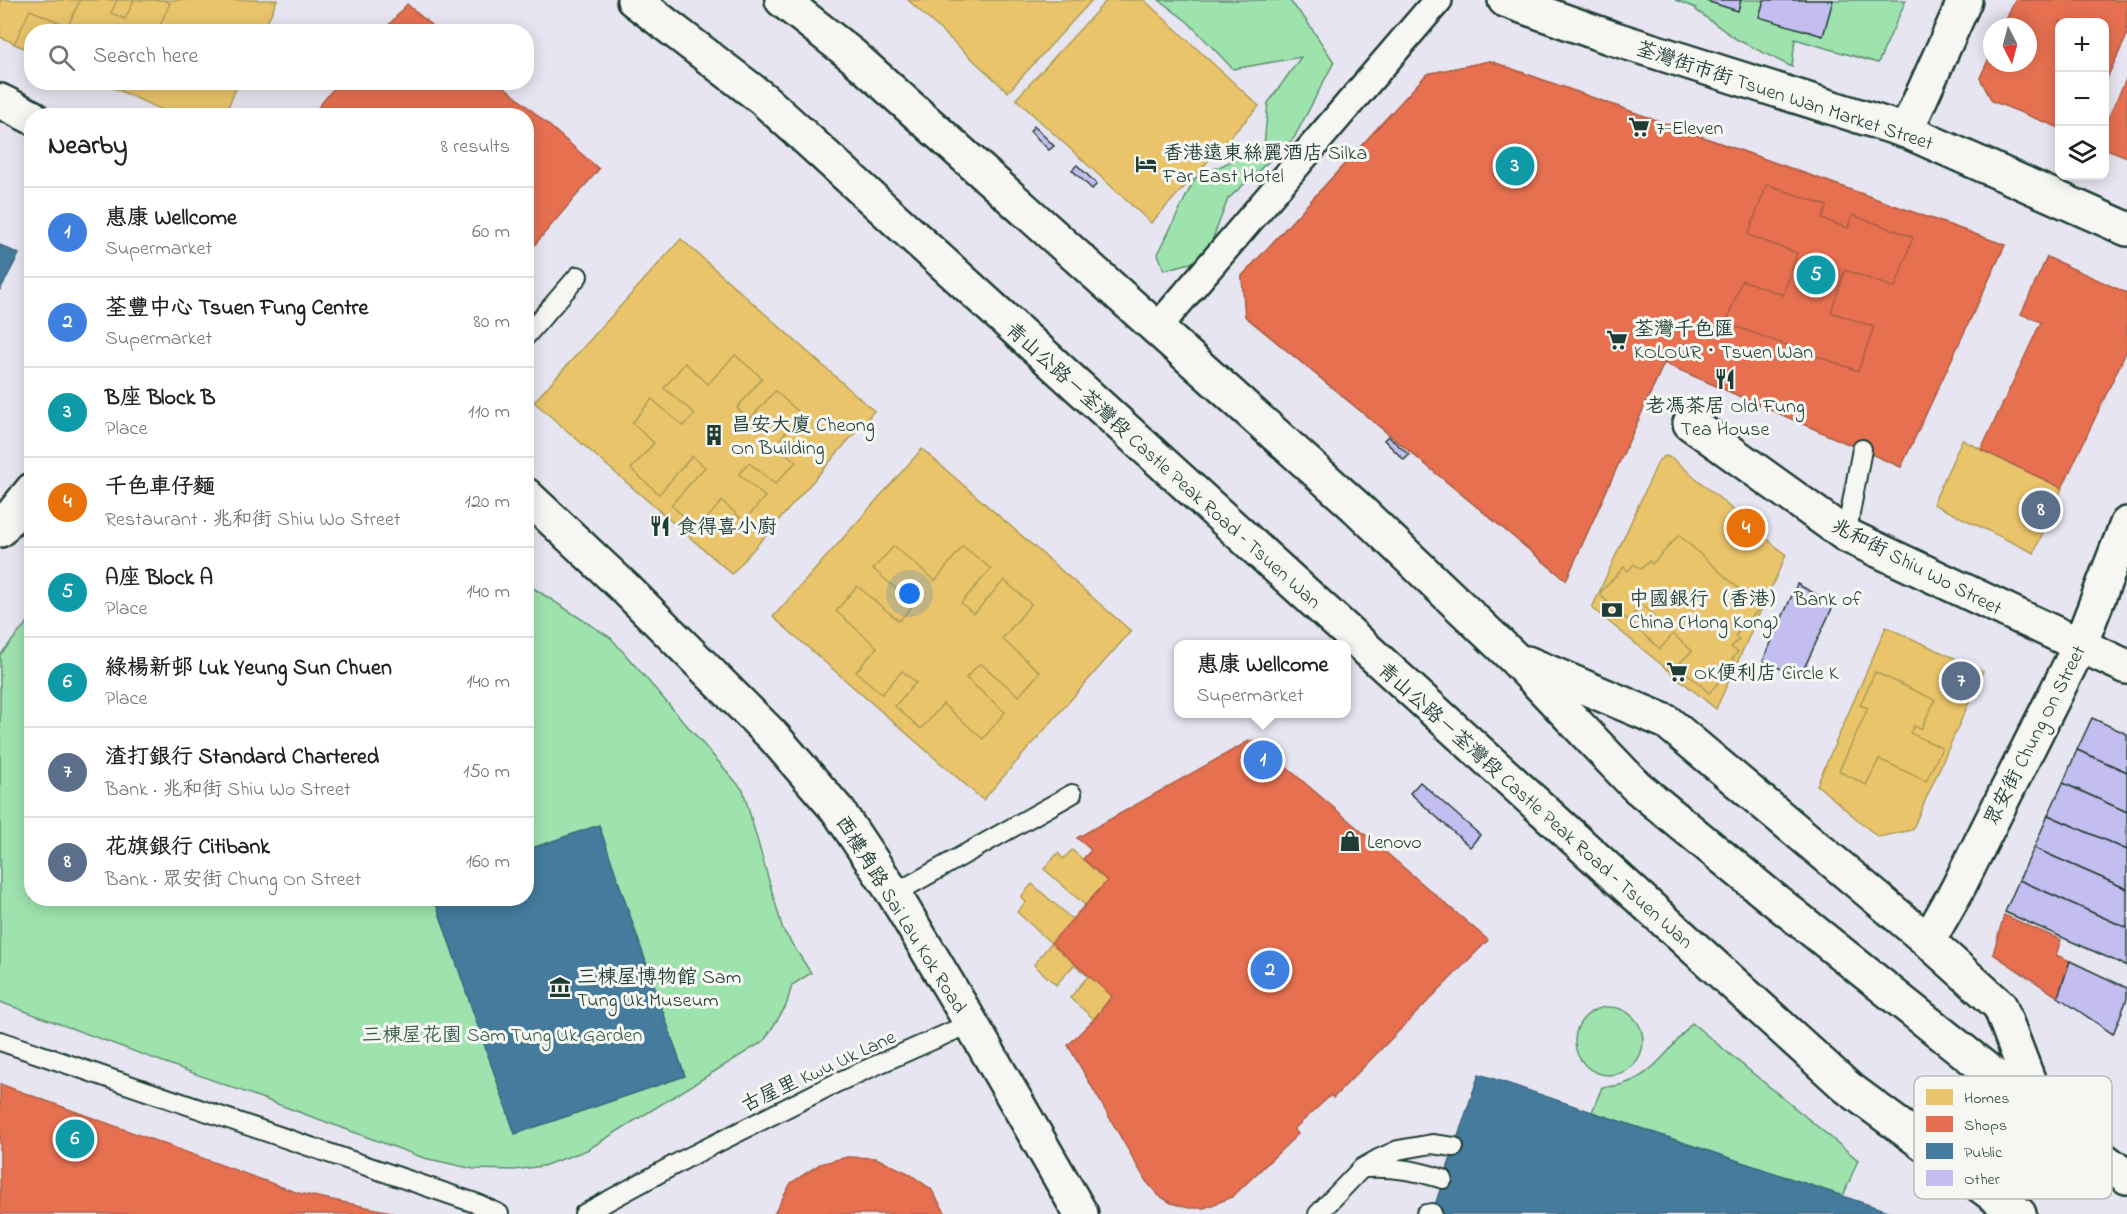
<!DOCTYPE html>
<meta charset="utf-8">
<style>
:root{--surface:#fff;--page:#f2f2f2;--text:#202124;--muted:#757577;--line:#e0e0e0;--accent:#1f3d34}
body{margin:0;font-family:"Indie Flower","LXGW WenKai TC",sans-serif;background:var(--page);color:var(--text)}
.controls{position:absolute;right:18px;top:18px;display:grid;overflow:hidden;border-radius:12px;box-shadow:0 3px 15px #0003}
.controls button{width:54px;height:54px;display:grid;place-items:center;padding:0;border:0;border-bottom:2px solid var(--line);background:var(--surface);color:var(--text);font:30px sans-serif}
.compass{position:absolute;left:1983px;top:18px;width:54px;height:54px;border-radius:50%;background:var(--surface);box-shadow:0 3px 15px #0003;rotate:174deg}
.you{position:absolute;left:910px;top:594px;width:21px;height:21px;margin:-15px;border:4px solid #fff;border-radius:50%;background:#1a73e8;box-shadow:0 0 0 9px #1a73e833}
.badge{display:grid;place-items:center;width:39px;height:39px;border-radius:50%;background:var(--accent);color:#fff;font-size:20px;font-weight:700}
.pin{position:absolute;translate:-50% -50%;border:3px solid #fff;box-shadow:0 2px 6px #0006}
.popup{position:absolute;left:1174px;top:640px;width:177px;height:78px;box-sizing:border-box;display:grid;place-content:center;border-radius:12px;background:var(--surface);filter:drop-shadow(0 2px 4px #0005);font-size:20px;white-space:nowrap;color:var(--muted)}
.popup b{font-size:22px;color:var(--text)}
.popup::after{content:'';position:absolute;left:50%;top:100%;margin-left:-12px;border:12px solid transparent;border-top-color:var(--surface)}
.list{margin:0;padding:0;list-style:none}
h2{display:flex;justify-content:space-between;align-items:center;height:78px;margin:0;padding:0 24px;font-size:26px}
h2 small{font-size:20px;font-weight:400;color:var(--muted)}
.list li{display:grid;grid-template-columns:39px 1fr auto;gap:18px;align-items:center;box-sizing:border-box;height:90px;padding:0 24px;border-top:2px solid var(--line)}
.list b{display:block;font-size:22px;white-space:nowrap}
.list p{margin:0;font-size:20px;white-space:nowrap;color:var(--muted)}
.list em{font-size:20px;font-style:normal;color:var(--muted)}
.icon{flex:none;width:33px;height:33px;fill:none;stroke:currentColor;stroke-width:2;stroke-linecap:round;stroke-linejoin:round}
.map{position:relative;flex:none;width:2127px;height:1214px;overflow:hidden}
.search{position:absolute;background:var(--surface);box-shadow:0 3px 15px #0003;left:24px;top:24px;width:510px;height:66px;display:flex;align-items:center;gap:15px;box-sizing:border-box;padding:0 21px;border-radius:24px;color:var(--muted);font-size:22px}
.panel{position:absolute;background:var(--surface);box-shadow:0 3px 15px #0003;left:24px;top:108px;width:510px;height:798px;border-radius:24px}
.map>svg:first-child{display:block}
.green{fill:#9ee3ae;stroke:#5e9071;stroke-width:1.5}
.homes{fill:#e9c46a;stroke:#ac9c5a;stroke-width:1.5}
.shops{fill:#e76f51;stroke:#ab6048;stroke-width:1.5}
.public{fill:#457b9d;stroke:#3a687e;stroke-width:1.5}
.building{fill:#c4bdef;stroke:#1f3d34;stroke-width:1.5}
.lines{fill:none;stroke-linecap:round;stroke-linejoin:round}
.service-casing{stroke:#1f3d34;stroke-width:22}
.pedestrian-casing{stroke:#1f3d34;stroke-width:32}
.minor-casing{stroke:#1f3d34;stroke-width:38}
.tertiary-casing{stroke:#1f3d34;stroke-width:38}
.secondary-casing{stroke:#1f3d34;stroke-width:38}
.primary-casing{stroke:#1f3d34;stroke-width:38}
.service{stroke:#f6f6f2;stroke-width:18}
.pedestrian{stroke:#f6f6f2;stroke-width:27}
.minor{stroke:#f6f6f2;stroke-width:33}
.tertiary{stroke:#f6f6f2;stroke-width:33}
.secondary{stroke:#f6f6f2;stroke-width:33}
.primary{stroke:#f6f6f2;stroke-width:33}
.labels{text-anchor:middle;stroke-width:6;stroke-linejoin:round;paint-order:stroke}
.street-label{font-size:20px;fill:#1f3d34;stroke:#f6f6f2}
.poi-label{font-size:20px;fill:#1f3d34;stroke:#f6f6f2;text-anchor:start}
.park-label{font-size:20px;fill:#385e4c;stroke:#f6f6f2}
.key{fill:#f6f6f2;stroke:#b6beb9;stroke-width:1.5}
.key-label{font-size:16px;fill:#1f3d34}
</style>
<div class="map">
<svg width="2127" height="1214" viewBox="0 0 2127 1214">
<rect width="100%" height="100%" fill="#e7e5f1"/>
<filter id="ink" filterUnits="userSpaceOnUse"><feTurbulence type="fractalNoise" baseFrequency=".0167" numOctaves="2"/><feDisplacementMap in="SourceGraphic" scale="12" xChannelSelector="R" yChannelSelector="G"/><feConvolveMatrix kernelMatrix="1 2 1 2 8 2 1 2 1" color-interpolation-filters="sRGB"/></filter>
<g filter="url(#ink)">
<!-- green -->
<g class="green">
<polygon points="1159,0 1289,0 1306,20 1334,62 1294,138 1228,199 1205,259 1164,270 1158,254 1195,178 1264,146 1268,103 1301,57 1233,69 1188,22"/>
<polygon points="1675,0 1906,0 1878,63 1795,39 1792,67 1736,39 1696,10 1696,8"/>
<polygon points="527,584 611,638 743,790 783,930 811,973 792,985 786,1006 764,1041 587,1150 543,1166 514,1170 474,1169 424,1158 0,1002 0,655 31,618 32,898 526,898"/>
<circle cx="1609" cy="1041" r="34"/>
<path d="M1692,1023L1858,1160L1843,1196L1592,1112L1602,1087C1646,1087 1666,1053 1692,1023Z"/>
</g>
<!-- homes -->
<g class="homes">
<polygon points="0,0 277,0 263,32 32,32 32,51 0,37"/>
<polygon points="80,0 117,0 111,13 125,19 134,0 163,0 170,3 157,32 32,32 32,51 14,44 30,10 68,26"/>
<polygon points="908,0 1092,0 1008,92"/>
<polygon points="1107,0 1144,0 1259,106 1151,223 1016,99"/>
<polygon points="1466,76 1525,98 1521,111 1547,121 1552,108 1611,129 1593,179 1543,161 1529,203 1570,218 1554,262 1424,216 1440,171 1483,186 1497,144 1448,126"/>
<polygon points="101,82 175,82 163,110"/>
<polygon points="101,82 239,82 224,116 175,116"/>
<polygon points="410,82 420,82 442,101 429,116 350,116 347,113 368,89 390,106"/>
<polygon points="681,239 874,411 732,574 534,402"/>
<polygon points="735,355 762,378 737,408 749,420 775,391 801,414 776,444 796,462 775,484 749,463 739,474 765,497 744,521 722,501 698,529 671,505 705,467 692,456 659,494 631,469 654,443 632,423 652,399 683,426 695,414 664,388 685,363 708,384"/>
<polygon points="1962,440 2062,488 2034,553 1933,504"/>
<polygon points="922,449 1131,631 983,800 773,617"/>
<polygon points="1665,456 1672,458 1786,555 1716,709 1592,608 1659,460"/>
<polygon points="1679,535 1760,608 1735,636 1739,639 1731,647 1738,652 1732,659 1736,663 1709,693 1678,665 1692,651 1673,634 1660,649 1640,631 1654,615 1642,605 1628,620 1599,594 1624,567 1628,571 1634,564 1641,569 1649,561 1652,564"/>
<polygon points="894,546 935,581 963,546 991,569 961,603 974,614 1004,580 1031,604 1002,639 1040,672 1019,696 980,663 966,678 1005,712 983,739 943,704 921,729 895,706 916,682 902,671 882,694 856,672 877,647 836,611 857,586 899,621 914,604 873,569"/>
<polygon points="1886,627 1983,671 1912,830 1878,837 1817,785"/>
<polygon points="1875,672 1935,700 1921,729 1914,726 1910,733 1942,748 1926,781 1879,759 1866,785 1839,771 1868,708 1860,705"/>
<polygon points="1072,850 1107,881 1131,853 1155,873 1130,901 1143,912 1169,886 1191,905 1165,934 1199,963 1177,985 1145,957 1132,972 1164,1001 1143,1023 1112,996 1094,1019 1070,998 1088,976 1074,965 1056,985 1034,965 1051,943 1017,912 1026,902 1021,897 1032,884 1072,919 1085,905 1044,869 1058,853 1063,859"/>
</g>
<!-- shops -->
<g class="shops">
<polygon points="2015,0 2127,0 2127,35 2104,84 2104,22 2060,22 2060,128 1992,101 1980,78 1992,52 1992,63 2028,63 2028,27 2003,27"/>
<polygon points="2015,0 2127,0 2127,35 2104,84 2104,22 2060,22 2060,128 1992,101 1980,78 1992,52 1992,63 2028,63 2028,27 2003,27"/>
<polygon points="407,4 439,32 383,32"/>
<polygon points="1490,61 2005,245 1901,467 1664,363 1566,580 1245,316 1242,276 1427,74"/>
<polygon points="1490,61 2005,245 1901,467 1664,363 1566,580 1245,316 1242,276 1427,74"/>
<polygon points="2127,77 2127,157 2104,148 2104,127"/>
<polygon points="339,82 499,82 599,169 526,255 526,116 311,116"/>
<polygon points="1767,184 1827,206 1822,219 1848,228 1852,215 1913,237 1895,288 1845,270 1831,312 1874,327 1858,371 1726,323 1742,280 1783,295 1797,253 1748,235"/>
<polygon points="2047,257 2127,293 2127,350 2062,488 1981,450 2041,322 2021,314"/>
<polygon points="1249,741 1257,742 1488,940 1333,1098 1331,1095 1294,1129 1298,1134 1232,1197 1204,1208 1189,1208 1171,1203 1158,1195 1146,1181 1068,1045 1094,1019 1112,996 1051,943 1107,881 1083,859 1091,850 1077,838"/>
<polygon points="2004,915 2061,940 2056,955 2070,961 2058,997 1993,954"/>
<polygon points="0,1084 298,1193 391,1212 394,1214 0,1214"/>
<polygon points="847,1157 876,1158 908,1173 931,1189 946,1214 774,1214 791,1183 820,1164"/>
</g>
<!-- public -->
<g class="public">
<polygon points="0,245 19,254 0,290"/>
<polygon points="599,825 685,1076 515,1134 434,898 526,898 526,850"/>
<polygon points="1479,1074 1896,1214 1432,1214"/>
</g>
<!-- building -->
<g class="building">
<polygon points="1703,0 1741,0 1738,11"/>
<polygon points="1764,0 1833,0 1823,36 1759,17"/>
<polygon points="1034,126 1054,146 1049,150 1030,131"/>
<polygon points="1077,165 1097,184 1092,189 1072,170"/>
<polygon points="1388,436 1409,455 1404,460 1384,440"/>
<polygon points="1797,584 1834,604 1800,677 1763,661"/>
<polygon points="2092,718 2127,734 2127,772 2077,750"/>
<polygon points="2077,750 2127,772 2127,812 2063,783"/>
<polygon points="1420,782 1480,835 1470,847 1410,793"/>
<polygon points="2063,783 2127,812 2127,850 2048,815"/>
<polygon points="2048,815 2127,850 2127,889 2034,848"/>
<polygon points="2034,848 2127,889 2127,928 2019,880"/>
<polygon points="2019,880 2127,928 2127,966 2005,912"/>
<polygon points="2070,961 2127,988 2127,999 2113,1034 2058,997"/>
</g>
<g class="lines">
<defs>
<g id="service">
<polyline points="526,336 578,276"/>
<polyline points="1846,535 1862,449"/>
<polyline points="894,894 1072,794"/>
<polyline points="0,1041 478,1204 499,1214"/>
<path d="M1366,1168C1395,1167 1415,1170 1443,1179"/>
<polyline points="584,1214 685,1159 836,1083 971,1023"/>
<polyline points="1318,1214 1362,1168 1378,1159 1398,1150 1432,1144 1454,1147"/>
<polyline points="1426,1214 1432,1213"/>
</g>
<polyline id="pedestrian" points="1156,329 1438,0"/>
<g id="minor">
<polyline points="1906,131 1965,0"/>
<polyline points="1690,423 1846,535 2080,645"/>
</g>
<g id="tertiary">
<polyline points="1505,0 1609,37 1906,131 2127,229"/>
<polyline points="526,495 625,588 774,737 839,812 894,894 971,1023 1081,1214"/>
<polyline points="2080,645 2127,667"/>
<polyline points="1928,941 1957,890 2080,645 2127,524"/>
</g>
<g id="secondary">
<polyline points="0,101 32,117"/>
<polyline points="0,530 32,490"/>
</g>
<g id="primary">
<polyline points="634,0 763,99 1847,1087 2019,1214"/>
<polyline points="782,0 852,55 1355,506 1514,658 1636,786 1767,894 2041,1113 2127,1177"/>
<polyline points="1527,663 1667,722 1928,941 2000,1006 2040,1111"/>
</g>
</defs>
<!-- service casing -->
<use href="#service" class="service-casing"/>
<!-- pedestrian casing -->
<use href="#pedestrian" class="pedestrian-casing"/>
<!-- minor casing -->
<use href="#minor" class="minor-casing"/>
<!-- tertiary casing -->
<use href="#tertiary" class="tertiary-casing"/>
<!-- secondary casing -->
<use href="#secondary" class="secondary-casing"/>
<!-- primary casing -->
<use href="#primary" class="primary-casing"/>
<!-- service -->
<use href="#service" class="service"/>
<!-- pedestrian -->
<use href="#pedestrian" class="pedestrian"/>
<!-- minor -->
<use href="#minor" class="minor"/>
<!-- tertiary -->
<use href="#tertiary" class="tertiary"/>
<!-- secondary -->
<use href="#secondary" class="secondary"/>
<!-- primary -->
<use href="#primary" class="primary"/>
</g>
</g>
<!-- icons -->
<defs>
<symbol id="supermarket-bare" viewBox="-9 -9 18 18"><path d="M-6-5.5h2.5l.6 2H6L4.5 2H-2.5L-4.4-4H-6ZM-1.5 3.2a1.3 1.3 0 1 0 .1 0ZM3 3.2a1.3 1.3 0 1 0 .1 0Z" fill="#1f3d34" stroke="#f6f6f2" stroke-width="2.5" paint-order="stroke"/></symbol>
<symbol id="hotel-bare" viewBox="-9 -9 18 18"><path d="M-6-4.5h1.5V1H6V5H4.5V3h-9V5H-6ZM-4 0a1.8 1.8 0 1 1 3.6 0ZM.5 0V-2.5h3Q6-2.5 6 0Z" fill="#1f3d34" stroke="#f6f6f2" stroke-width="2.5" paint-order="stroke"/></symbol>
<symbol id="restaurant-bare" viewBox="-9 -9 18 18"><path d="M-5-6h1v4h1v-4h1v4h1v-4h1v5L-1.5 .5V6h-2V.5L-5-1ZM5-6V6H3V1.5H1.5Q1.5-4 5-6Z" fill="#1f3d34" stroke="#f6f6f2" stroke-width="2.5" paint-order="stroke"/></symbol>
<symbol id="building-bare" viewBox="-9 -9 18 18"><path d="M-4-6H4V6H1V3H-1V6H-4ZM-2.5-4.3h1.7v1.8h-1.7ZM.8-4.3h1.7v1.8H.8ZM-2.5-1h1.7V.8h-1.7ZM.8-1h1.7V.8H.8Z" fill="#1f3d34" stroke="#f6f6f2" stroke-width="2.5" paint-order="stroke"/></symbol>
<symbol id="bank-bare" viewBox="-9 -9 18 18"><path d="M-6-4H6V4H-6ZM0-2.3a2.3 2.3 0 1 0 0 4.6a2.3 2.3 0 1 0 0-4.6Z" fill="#1f3d34" stroke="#f6f6f2" stroke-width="2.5" paint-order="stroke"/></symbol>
<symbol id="shop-bare" viewBox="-9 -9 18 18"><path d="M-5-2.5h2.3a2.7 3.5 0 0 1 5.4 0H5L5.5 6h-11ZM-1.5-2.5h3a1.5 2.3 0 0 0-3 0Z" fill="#1f3d34" stroke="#f6f6f2" stroke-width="2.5" paint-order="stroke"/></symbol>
<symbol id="museum-bare" viewBox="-9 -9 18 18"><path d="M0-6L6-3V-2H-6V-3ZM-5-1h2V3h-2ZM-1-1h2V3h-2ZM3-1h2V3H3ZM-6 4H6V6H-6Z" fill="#1f3d34" stroke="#f6f6f2" stroke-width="2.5" paint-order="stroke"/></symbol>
</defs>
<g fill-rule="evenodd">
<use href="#supermarket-bare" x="1624" y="112" width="30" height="30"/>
<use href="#hotel-bare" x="1131" y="149" width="30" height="30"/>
<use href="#supermarket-bare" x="1602" y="325" width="30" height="30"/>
<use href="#restaurant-bare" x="1710" y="364" width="30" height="30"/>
<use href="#building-bare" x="699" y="420" width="30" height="30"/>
<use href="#restaurant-bare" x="645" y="511" width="30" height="30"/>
<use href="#bank-bare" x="1597" y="595" width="30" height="30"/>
<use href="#supermarket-bare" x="1662" y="657" width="30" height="30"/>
<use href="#shop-bare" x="1335" y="826" width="30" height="30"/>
<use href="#museum-bare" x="545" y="972" width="30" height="30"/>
</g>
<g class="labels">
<!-- street labels -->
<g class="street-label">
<text transform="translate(1785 95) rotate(18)" y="7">荃灣街市街 Tsuen Wan Market Street</text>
<text transform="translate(1164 465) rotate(42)" y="7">青山公路－荃灣段 Castle Peak Road – Tsuen Wan</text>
<text transform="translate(1917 566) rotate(27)" y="7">兆和街 Shiu Wo Street</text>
<text transform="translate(2034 735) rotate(-63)" y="7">眾安街 Chung On Street</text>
<text transform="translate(1536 805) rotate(42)" y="7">青山公路－荃灣段 Castle Peak Road – Tsuen Wan</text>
<text transform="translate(902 914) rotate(58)" y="7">西樓角路 Sai Lau Kok Road</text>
<text transform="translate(818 1070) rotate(-25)" y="7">古屋里 Kwu Uk Lane</text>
</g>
<!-- poi labels -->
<g class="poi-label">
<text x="1656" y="134">7-Eleven</text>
<text x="1163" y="159">香港遠東絲麗酒店 Silka<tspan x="1163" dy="23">Far East Hotel</tspan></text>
<text x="1634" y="335">荃灣千色匯<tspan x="1634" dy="23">KOLOUR‧Tsuen Wan</tspan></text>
<text x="1725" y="412" text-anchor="middle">老馮茶居 Old Fung<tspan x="1725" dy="23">Tea House</tspan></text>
<text x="731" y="431">昌安大廈 Cheong<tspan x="731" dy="23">On Building</tspan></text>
<text x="677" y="533">食得喜小廚</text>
<text x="1629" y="605">中國銀行（香港） Bank of<tspan x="1629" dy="23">China (Hong Kong)</tspan></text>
<text x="1694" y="679">OK便利店 Circle K</text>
<text x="1367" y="848">Lenovo</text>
<text x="577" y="983">三棟屋博物館 Sam<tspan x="577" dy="23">Tung Uk Museum</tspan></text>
</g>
<!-- park labels -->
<g class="park-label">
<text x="502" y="1041">三棟屋花園 Sam Tung Uk Garden</text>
</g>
</g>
<!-- legend -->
<rect x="1914" y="1076" width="198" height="123" rx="9" class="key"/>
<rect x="1926" y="1089" width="27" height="16" fill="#e9c46a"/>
<rect x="1926" y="1116" width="27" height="16" fill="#e76f51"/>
<rect x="1926" y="1143" width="27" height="16" fill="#457b9d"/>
<rect x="1926" y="1170" width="27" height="16" fill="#c4bdef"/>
<g class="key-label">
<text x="1964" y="1103">Homes</text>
<text x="1964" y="1130">Shops</text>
<text x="1964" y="1157">Public</text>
<text x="1964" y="1184">Other</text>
</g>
</svg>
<div class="controls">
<button>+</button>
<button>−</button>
<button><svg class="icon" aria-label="layers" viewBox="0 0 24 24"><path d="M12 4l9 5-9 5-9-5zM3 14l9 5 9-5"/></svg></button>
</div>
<svg class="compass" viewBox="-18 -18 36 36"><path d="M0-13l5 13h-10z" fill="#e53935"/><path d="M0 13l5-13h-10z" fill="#757577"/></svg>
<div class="you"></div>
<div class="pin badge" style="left:1263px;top:760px;background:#3f7fe0">1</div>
<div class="popup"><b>惠康 Wellcome</b>Supermarket</div>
<div class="pin badge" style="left:1270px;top:970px;background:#3f7fe0">2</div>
<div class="pin badge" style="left:1515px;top:166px;background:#0f9aa8">3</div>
<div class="pin badge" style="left:1746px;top:528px;background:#e8710a">4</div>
<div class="pin badge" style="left:1816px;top:275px;background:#0f9aa8">5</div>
<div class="pin badge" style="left:75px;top:1139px;background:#0f9aa8">6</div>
<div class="pin badge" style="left:1961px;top:681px;background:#5c6f8a">7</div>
<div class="pin badge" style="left:2041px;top:510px;background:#5c6f8a">8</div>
<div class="search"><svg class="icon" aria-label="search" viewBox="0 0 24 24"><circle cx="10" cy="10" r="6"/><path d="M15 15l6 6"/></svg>Search here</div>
<section class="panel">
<h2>Nearby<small>8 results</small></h2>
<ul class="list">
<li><span class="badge" style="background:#3f7fe0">1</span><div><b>惠康 Wellcome</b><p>Supermarket</p></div><em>60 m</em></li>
<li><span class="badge" style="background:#3f7fe0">2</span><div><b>荃豐中心 Tsuen Fung Centre</b><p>Supermarket</p></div><em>80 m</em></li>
<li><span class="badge" style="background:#0f9aa8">3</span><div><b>B座 Block B</b><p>Place</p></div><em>110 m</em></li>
<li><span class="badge" style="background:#e8710a">4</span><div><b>千色車仔麵</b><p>Restaurant · 兆和街 Shiu Wo Street</p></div><em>120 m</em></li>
<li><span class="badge" style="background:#0f9aa8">5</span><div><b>A座 Block A</b><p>Place</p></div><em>140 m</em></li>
<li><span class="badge" style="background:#0f9aa8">6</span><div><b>綠楊新邨 Luk Yeung Sun Chuen</b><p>Place</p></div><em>140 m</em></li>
<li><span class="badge" style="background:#5c6f8a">7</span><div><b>渣打銀行 Standard Chartered</b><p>Bank · 兆和街 Shiu Wo Street</p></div><em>150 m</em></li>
<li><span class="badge" style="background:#5c6f8a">8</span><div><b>花旗銀行 Citibank</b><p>Bank · 眾安街 Chung On Street</p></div><em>160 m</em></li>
</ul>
</section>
</div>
